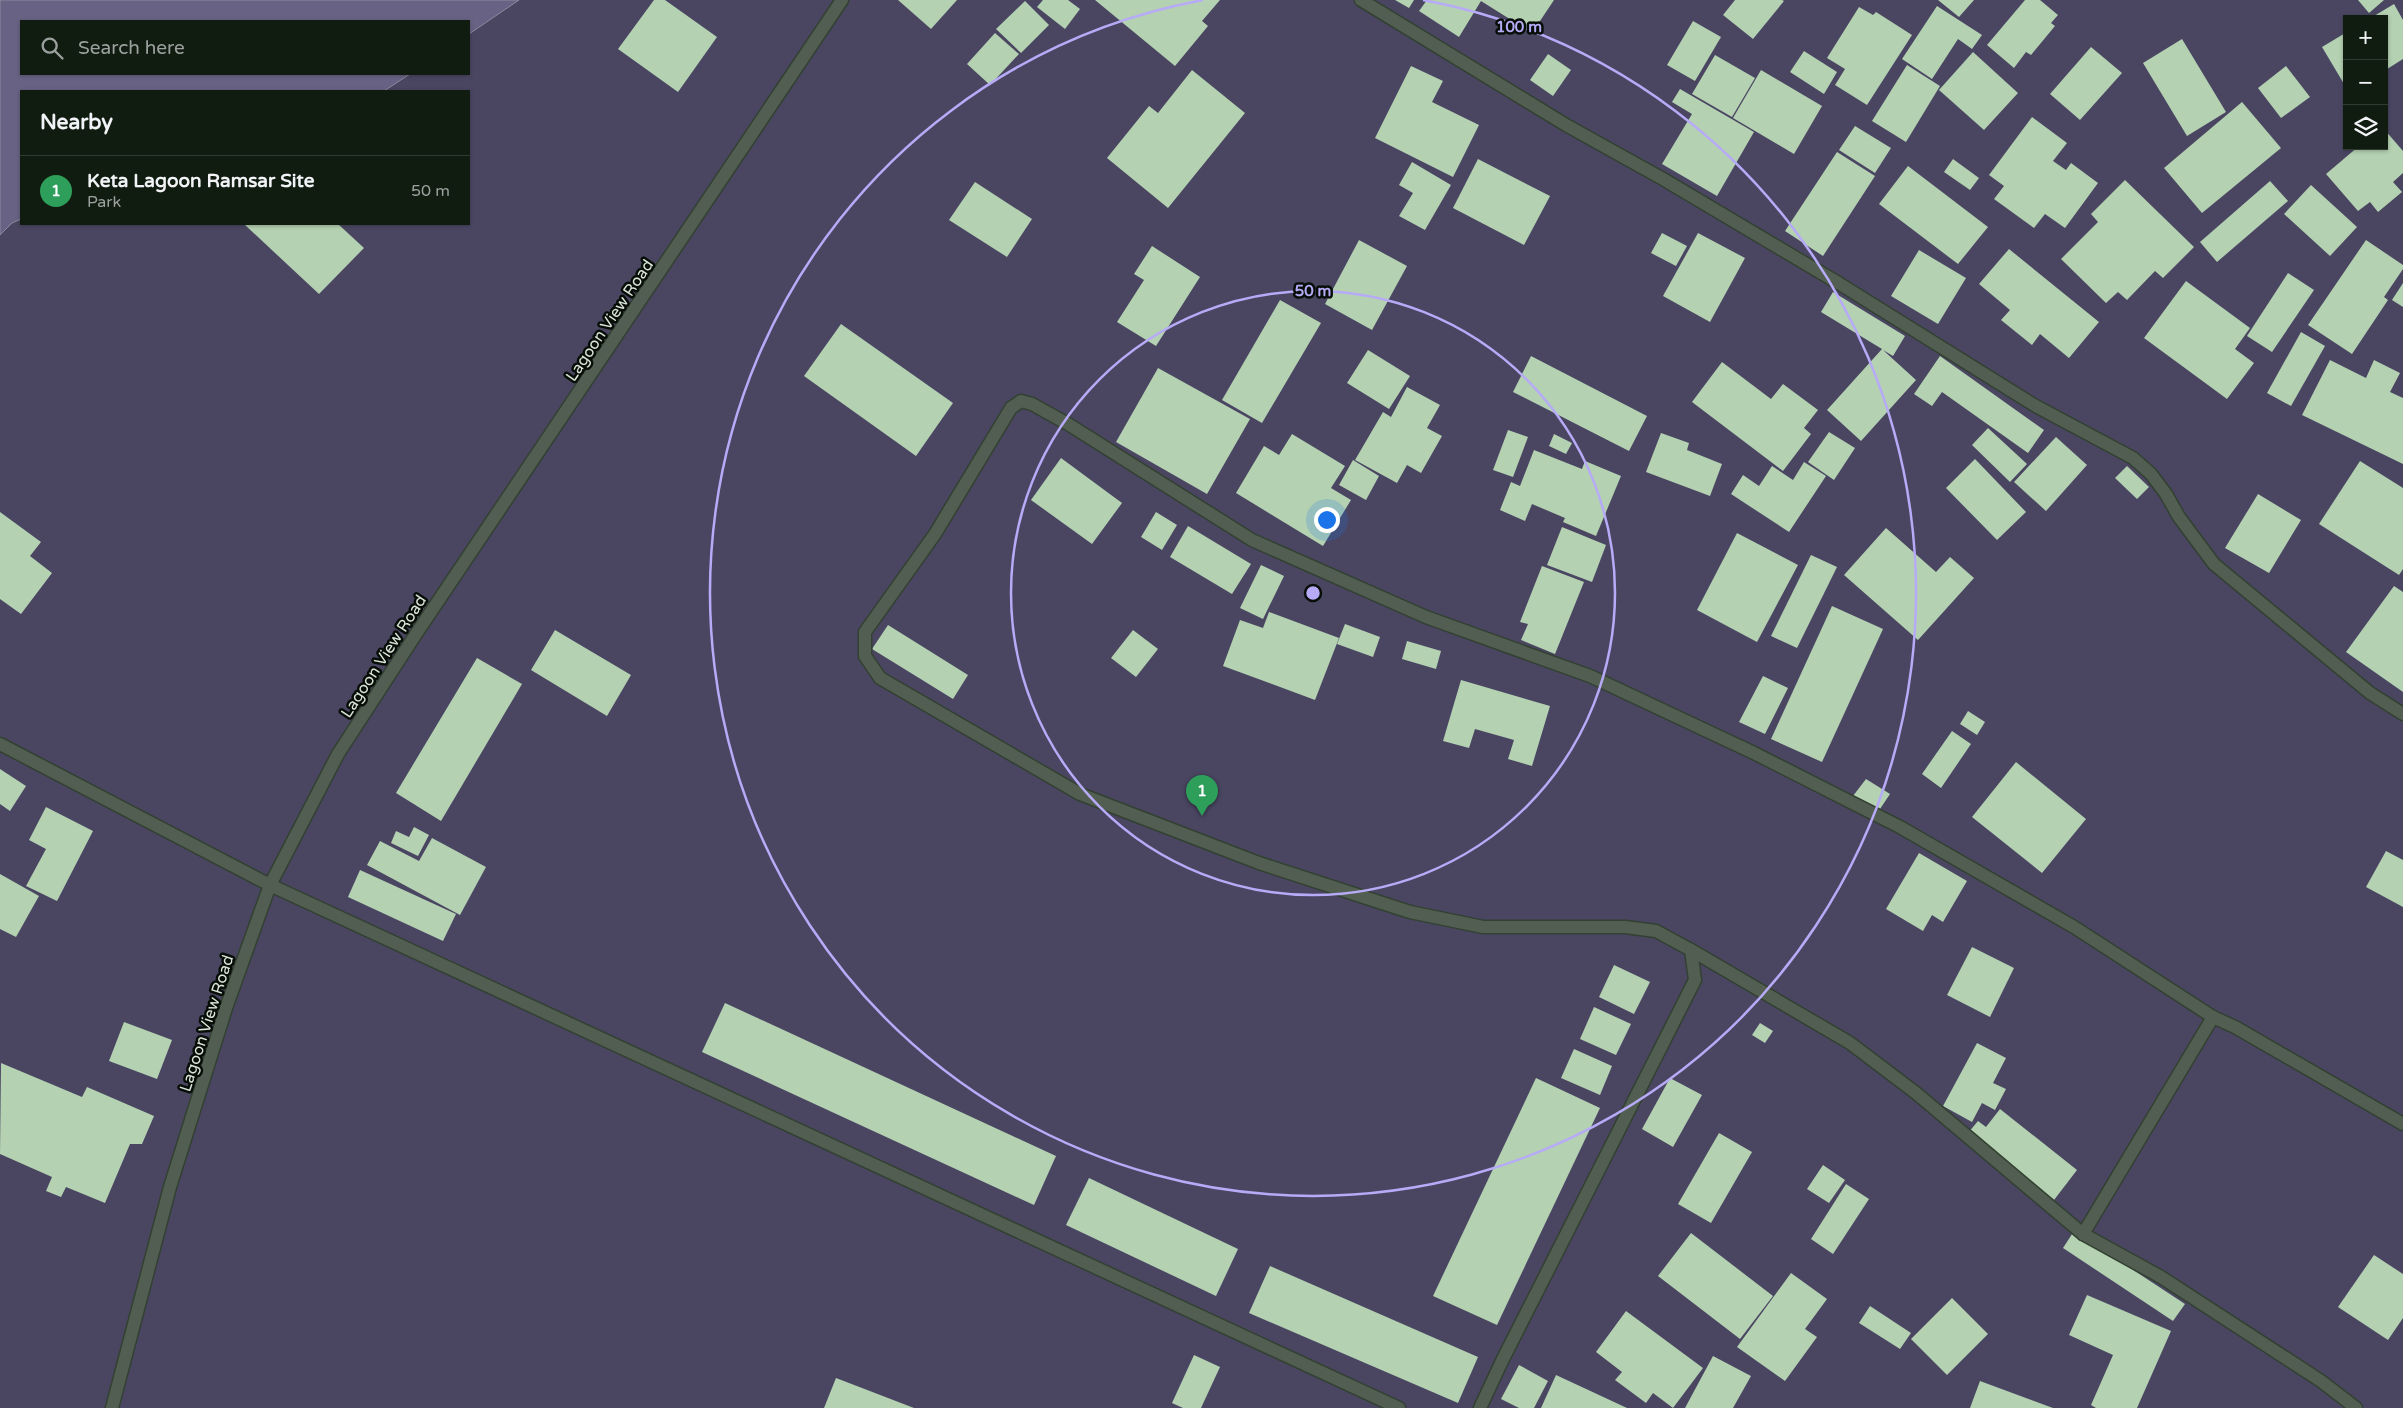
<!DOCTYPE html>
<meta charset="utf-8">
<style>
:root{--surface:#111c10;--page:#1a2519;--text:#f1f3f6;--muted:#9ca19f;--line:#303a30;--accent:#b7abf8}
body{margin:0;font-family:"Varela Round",sans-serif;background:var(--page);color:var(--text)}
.controls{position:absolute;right:15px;top:15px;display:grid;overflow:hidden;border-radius:0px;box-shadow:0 1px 4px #0004}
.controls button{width:45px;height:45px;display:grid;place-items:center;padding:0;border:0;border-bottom:1px solid var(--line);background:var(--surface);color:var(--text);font:25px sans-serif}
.you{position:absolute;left:1326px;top:519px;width:18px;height:18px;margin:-12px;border:4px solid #fff;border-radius:50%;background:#1a73e8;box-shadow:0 0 0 8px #1a73e833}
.badge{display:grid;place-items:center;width:32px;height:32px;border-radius:50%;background:var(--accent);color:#fff;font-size:16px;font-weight:700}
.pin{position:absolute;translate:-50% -41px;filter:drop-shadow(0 1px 2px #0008)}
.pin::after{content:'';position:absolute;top:26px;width:18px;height:15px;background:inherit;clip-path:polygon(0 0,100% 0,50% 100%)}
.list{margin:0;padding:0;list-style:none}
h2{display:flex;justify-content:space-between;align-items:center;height:65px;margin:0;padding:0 20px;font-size:21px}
h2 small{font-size:16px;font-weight:400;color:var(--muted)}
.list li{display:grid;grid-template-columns:32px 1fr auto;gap:15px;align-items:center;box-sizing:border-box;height:70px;padding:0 20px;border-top:1px solid var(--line)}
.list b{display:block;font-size:19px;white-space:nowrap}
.list p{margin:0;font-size:16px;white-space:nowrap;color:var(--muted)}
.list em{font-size:16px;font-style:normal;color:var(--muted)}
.icon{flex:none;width:28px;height:28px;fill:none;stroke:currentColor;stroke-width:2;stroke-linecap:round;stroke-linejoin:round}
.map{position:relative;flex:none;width:2403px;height:1408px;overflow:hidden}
.search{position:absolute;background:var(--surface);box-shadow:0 1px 4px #0004;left:20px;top:20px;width:450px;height:55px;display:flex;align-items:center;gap:12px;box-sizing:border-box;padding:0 18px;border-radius:0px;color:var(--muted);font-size:19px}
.panel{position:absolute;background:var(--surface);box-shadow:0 1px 4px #0004;left:20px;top:90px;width:450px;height:135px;border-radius:0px}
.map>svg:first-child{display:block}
.green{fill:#4a4662;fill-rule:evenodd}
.water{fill:#686384;stroke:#8a8a9e}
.building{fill:#b4d1b2}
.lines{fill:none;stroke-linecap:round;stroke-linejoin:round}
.minor-casing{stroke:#324131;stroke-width:15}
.minor{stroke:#535e52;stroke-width:12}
.ring{fill:none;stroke:#b7abf8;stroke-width:2.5}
.labels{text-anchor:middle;stroke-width:5;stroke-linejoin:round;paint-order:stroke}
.street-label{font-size:16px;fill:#dbe5da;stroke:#070d07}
.centre{fill:#b7abf8;stroke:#070d07;stroke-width:2.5}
.ring-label{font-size:15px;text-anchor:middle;font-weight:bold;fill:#b7abf8;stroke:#070d07;stroke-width:5;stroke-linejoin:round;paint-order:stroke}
</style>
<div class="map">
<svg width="2403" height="1408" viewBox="0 0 2403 1408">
<rect width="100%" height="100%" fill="#172616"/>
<!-- green -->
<path class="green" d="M0,0H2403V1408H0ZM2347,19H2384V146H2347ZM21,21H469V74H21ZM21,91H469V224H21Z"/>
<!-- water -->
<polygon class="water" points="0,0 519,0 469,34 469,21 21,21 21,74 410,74 384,91 21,91 21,219 12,223 0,235"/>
<!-- building -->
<g class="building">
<polygon points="654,0 665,0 717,37 678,92 618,49"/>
<polygon points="898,0 957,0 931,29"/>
<polygon points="1043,0 1068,0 1080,9 1065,29 1037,7"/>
<polygon points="1095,0 1220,0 1202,21 1208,26 1175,66"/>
<polygon points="1395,0 1414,0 1409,8"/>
<polygon points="1427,0 1554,0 1532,33 1481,1 1459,37 1419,11"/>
<polygon points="1735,0 1782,0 1784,1 1753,39 1723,15"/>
<polygon points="1938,0 1974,0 1959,17"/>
<polygon points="2025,0 2040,0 2058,15 2051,23 2055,26 2031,55 2026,52 2014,68 1987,45"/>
<polygon points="2358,0 2384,0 2369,13"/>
<polygon points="1025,1 1049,25 1021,53 996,29"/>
<polygon points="2394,4 2403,20 2403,59 2384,71 2384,19 2369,19"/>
<polygon points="1937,6 1982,35 1972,49 1958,39 1932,79 1902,59"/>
<polygon points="1859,7 1873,15 1876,12 1912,35 1867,105 1835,85 1845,69 1827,58"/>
<polygon points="1693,21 1721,37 1695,81 1667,65"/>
<polygon points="2347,32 2347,89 2322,47"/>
<polygon points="995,33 1019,54 990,85 967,64"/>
<polygon points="2182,39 2226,112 2187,136 2143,63"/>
<polygon points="2091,47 2122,73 2080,120 2050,94"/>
<polygon points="1804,51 1837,72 1824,94 1790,72"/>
<polygon points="1973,52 2018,93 1984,130 1939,90"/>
<polygon points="1548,54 1571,70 1553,96 1530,80"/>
<polygon points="1715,55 1755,78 1732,117 1692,94"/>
<polygon points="1907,65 1940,86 1906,142 1872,121"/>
<polygon points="1411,66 1443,81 1432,102 1479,125 1453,177 1375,138"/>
<polygon points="2286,66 2310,97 2281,118 2258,88"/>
<polygon points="1192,70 1245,113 1168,208 1107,158 1149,106 1158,113"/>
<polygon points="1761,70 1822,106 1794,154 1733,118"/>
<polygon points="1680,89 1754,132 1717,196 1662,164 1692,114 1672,102"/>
<polygon points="2242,102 2281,148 2202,213 2164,168"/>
<polygon points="2032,117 2067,143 2053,161 2066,170 2071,163 2098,183 2065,228 2045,214 2034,228 1994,199 2004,186 1989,175"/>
<polygon points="1855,126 1891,148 1875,173 1839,150"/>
<polygon points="2384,129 2403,151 2403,173 2393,182 2402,192 2378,212 2370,202 2358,211 2326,174 2359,146 2384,146"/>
<polygon points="1837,152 1875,176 1823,256 1785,231"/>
<polygon points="1478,159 1550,196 1524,245 1453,208"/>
<polygon points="1953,159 1979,178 1970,190 1944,172"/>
<polygon points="1412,162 1451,185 1425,230 1399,216 1413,193 1399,185"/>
<polygon points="1908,166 1988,227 1958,264 1879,204"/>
<polygon points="2125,180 2194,247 2163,278 2155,271 2127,300 2118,292 2106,303 2061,259 2098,222 2091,214"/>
<polygon points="2270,181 2288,201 2217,262 2200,242"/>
<polygon points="975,182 1032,219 1007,257 949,220"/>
<polygon points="2311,185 2357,227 2330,256 2284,214"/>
<polygon points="244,224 338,224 364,248 319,294"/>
<polygon points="1662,233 1687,246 1676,266 1651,253"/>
<polygon points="1698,233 1745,258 1710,322 1663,296"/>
<polygon points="1359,240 1407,266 1372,330 1325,304"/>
<polygon points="2366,240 2403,265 2403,269 2384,297 2388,300 2352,354 2308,325"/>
<polygon points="1152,246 1200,277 1156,346 1117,322 1144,280 1134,274"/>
<polygon points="2009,249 2099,322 2069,358 2040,334 2032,345 2001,320 2010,310 1979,284"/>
<polygon points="1919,250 1966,278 1938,324 1891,296"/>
<polygon points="2288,273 2314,290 2272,352 2247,336"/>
<polygon points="2186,281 2250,328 2235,349 2254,363 2227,399 2144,338"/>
<polygon points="2403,283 2403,307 2392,300"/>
<polygon points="1833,292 1905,336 1893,356 1883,350 1916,380 1861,441 1827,410 1882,349 1821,312"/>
<polygon points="1280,300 1321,323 1262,423 1222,400"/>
<polygon points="841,324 953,403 916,456 804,376"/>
<polygon points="2301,332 2325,346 2291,406 2267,393"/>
<polygon points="1368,350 1410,376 1389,409 1347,383"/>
<polygon points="1531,356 1647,416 1629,451 1513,392"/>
<polygon points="1940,356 2044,430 2028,453 1942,392 1932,406 1914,394"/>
<polygon points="2330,360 2366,378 2374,360 2400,373 2390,392 2403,398 2403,464 2302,415"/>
<polygon points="1722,362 1771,399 1783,384 1818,410 1804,428 1811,434 1783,471 1692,402"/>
<polygon points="1158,368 1250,419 1207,494 1116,442"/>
<polygon points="1407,387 1440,405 1427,428 1442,436 1421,473 1407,465 1397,483 1355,460 1383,412 1391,417"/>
<polygon points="1988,428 2027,464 2010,482 1972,445"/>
<polygon points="1508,430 1528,437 1513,477 1493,470"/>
<polygon points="1829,432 1855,448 1834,480 1808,462"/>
<polygon points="1661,433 1689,443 1687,450 1722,464 1710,496 1646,472"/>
<polygon points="1292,434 1345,466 1331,488 1351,500 1323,546 1236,493 1264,446 1279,455"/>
<polygon points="1554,434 1572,443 1566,454 1549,446"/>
<polygon points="2056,437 2087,465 2046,511 2014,482"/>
<polygon points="1534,450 1582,469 1585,461 1621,476 1596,536 1563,522 1565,518 1532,504 1525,521 1500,510 1511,482 1520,486"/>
<polygon points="1061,458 1122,503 1092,544 1031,500"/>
<polygon points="1975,459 2026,512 1997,540 1946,488"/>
<polygon points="1353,460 1379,476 1366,500 1339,485"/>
<polygon points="2360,461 2403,488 2403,569 2399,575 2319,524"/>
<polygon points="1804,462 1826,476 1789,532 1731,494 1743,475 1759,486 1772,466 1793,480"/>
<polygon points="2127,466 2149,487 2137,499 2115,478"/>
<polygon points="2258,494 2301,520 2269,573 2225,548"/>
<polygon points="0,512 41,542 30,556 52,573 21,614 0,599"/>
<polygon points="1156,512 1177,525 1162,550 1141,537"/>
<polygon points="1188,526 1251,564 1232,594 1170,557"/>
<polygon points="1562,527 1606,545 1592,582 1547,565"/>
<polygon points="1886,528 1936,572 1950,557 1974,578 1918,640 1844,575"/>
<polygon points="1737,533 1798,565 1757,642 1697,610"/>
<polygon points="1811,555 1837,567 1797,648 1771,636"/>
<polygon points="1261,565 1284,576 1263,619 1240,608"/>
<polygon points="1542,566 1584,582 1555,654 1521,640 1528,624 1520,622"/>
<polygon points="2394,586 2403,592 2403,692 2346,652"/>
<polygon points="1832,606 1883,629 1822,762 1771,739"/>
<polygon points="1269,612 1339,638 1315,700 1223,666 1240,620 1263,628"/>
<polygon points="1345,624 1380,637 1373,657 1337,644"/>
<polygon points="888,625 968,675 953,699 872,649"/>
<polygon points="555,630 631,675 607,716 531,670"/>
<polygon points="1133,630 1158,649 1136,677 1111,658"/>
<polygon points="1407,641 1441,651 1436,669 1402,659"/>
<polygon points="477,658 522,684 441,821 396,793"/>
<polygon points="1763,676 1788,688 1765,734 1739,722"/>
<polygon points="1461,680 1550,706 1532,766 1508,759 1514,740 1475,729 1469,748 1443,741"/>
<polygon points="1968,711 1985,722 1977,735 1960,724"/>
<polygon points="1952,731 1971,744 1941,788 1922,774"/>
<polygon points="2016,762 2086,819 2042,873 1972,817"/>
<polygon points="0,769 26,786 10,811 0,804"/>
<polygon points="1866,779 1890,794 1878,812 1853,796"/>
<polygon points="46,807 93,831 57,901 26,886 46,849 29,840"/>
<polygon points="414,827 429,835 418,856 391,843 396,831 409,837"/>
<polygon points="432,838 486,867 460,915 367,865 380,841 419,861"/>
<polygon points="2386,851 2403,860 2403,907 2366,887"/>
<polygon points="1919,853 1967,881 1943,922 1932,915 1923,931 1886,909"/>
<polygon points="360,870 456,914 443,941 348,897"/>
<polygon points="0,874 39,896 16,937 0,929"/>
<polygon points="1972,947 2014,968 1990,1017 1947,995"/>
<polygon points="1614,965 1650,982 1634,1014 1599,997"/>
<polygon points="725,1003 1056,1156 1034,1205 702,1052"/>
<polygon points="1594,1007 1631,1024 1616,1055 1580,1039"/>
<polygon points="124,1022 172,1040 157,1079 109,1061"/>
<polygon points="1760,1023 1773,1031 1765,1043 1752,1035"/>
<polygon points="1977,1043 2006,1058 1993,1083 2006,1089 1995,1110 1982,1103 1972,1122 1943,1106"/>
<polygon points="1574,1049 1612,1066 1600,1095 1561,1078"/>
<polygon points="1,1063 82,1097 87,1087 154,1116 142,1144 130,1144 105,1203 66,1187 61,1197 46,1191 52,1177 0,1154"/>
<polygon points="1536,1078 1600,1108 1497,1325 1433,1296"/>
<polygon points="1670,1078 1702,1095 1673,1147 1642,1129"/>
<polygon points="2000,1109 2077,1170 2054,1200 1968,1133 1978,1121 1986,1127"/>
<polygon points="1719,1133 1752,1152 1711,1223 1678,1204"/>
<polygon points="1823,1165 1845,1180 1829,1203 1807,1189"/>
<polygon points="1089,1178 1238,1249 1216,1296 1066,1225"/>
<polygon points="1846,1184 1869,1199 1833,1254 1811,1239"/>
<polygon points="2074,1231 2185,1304 2173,1321 2063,1248"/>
<polygon points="1691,1233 1773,1296 1740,1339 1658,1276"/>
<polygon points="2374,1255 2403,1274 2403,1318 2388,1340 2338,1307"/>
<polygon points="1270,1266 1478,1357 1458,1403 1249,1313"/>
<polygon points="1791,1273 1827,1299 1805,1329 1817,1337 1785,1381 1737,1347"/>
<polygon points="2087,1295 2171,1331 2137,1408 2096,1408 2091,1405 2113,1355 2069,1335"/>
<polygon points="1952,1298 1988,1334 1947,1375 1911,1339"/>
<polygon points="1870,1306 1911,1333 1900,1349 1859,1323"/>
<polygon points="1626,1311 1703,1368 1673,1408 1653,1393 1646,1403 1615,1380 1622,1372 1596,1352"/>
<polygon points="1194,1355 1220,1367 1201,1408 1183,1408 1172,1403"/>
<polygon points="1713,1356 1751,1376 1733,1408 1685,1408"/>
<polygon points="1519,1365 1548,1381 1534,1408 1519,1408 1501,1399"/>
<polygon points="1556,1375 1627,1408 1541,1408"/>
<polygon points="836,1378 914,1408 824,1408"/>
<polygon points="1980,1381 2053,1408 1970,1408"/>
</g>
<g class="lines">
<defs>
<g id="minor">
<polyline points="1361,0 1566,125 1663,179 1840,284 2034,405 2133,458 2151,474 2166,494 2179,517 2214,564 2370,693 2403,714"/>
<polyline points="0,744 270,885 1399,1408"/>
<polyline points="1691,950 1656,931 1625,927 1483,927 1410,912 1259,863 1080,794 880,678 865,656 865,632 935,534 1011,408 1021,401 1032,404 1068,424 1252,540 1426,617 1590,676 1754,753 1900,827 2074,927 2213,1017 2235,1027 2403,1124"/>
<polyline points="2083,1234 2213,1017"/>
<polyline points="112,1408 170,1187 226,1008 270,885 338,754 416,634 842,0"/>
<polyline points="1480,1408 1502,1361 1695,980 1691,950 1850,1043 1916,1093 2083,1234 2161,1277 2321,1381 2356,1408"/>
</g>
</defs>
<!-- minor casing -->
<use href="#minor" class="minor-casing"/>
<!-- minor -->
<use href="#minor" class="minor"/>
</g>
<!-- distance rings -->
<g class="ring">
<circle cx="1313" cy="593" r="302"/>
<path d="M1423 0A603 603 0 1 1 1203 0"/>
</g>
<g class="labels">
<!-- street labels -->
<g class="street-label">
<text transform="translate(609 320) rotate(-56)" y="6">Lagoon View Road</text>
<text transform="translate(383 656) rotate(-57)" y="6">Lagoon View Road</text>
<text transform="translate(206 1023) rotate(-72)" y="6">Lagoon View Road</text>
</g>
</g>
<circle cx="1313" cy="593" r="8" class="centre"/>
<g class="ring-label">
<text x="1519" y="32">100 m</text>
<text x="1313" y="296">50 m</text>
</g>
</svg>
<div class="controls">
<button>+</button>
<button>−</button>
<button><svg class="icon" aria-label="layers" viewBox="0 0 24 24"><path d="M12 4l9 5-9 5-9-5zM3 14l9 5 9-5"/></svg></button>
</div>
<div class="you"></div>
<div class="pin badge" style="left:1202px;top:816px;background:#2e9e5b">1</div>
<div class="search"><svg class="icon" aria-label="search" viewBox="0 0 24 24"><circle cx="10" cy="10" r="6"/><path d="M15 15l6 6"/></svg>Search here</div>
<section class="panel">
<h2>Nearby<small></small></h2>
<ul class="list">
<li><span class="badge" style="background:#2e9e5b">1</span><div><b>Keta Lagoon Ramsar Site</b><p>Park</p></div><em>50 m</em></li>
</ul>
</section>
</div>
